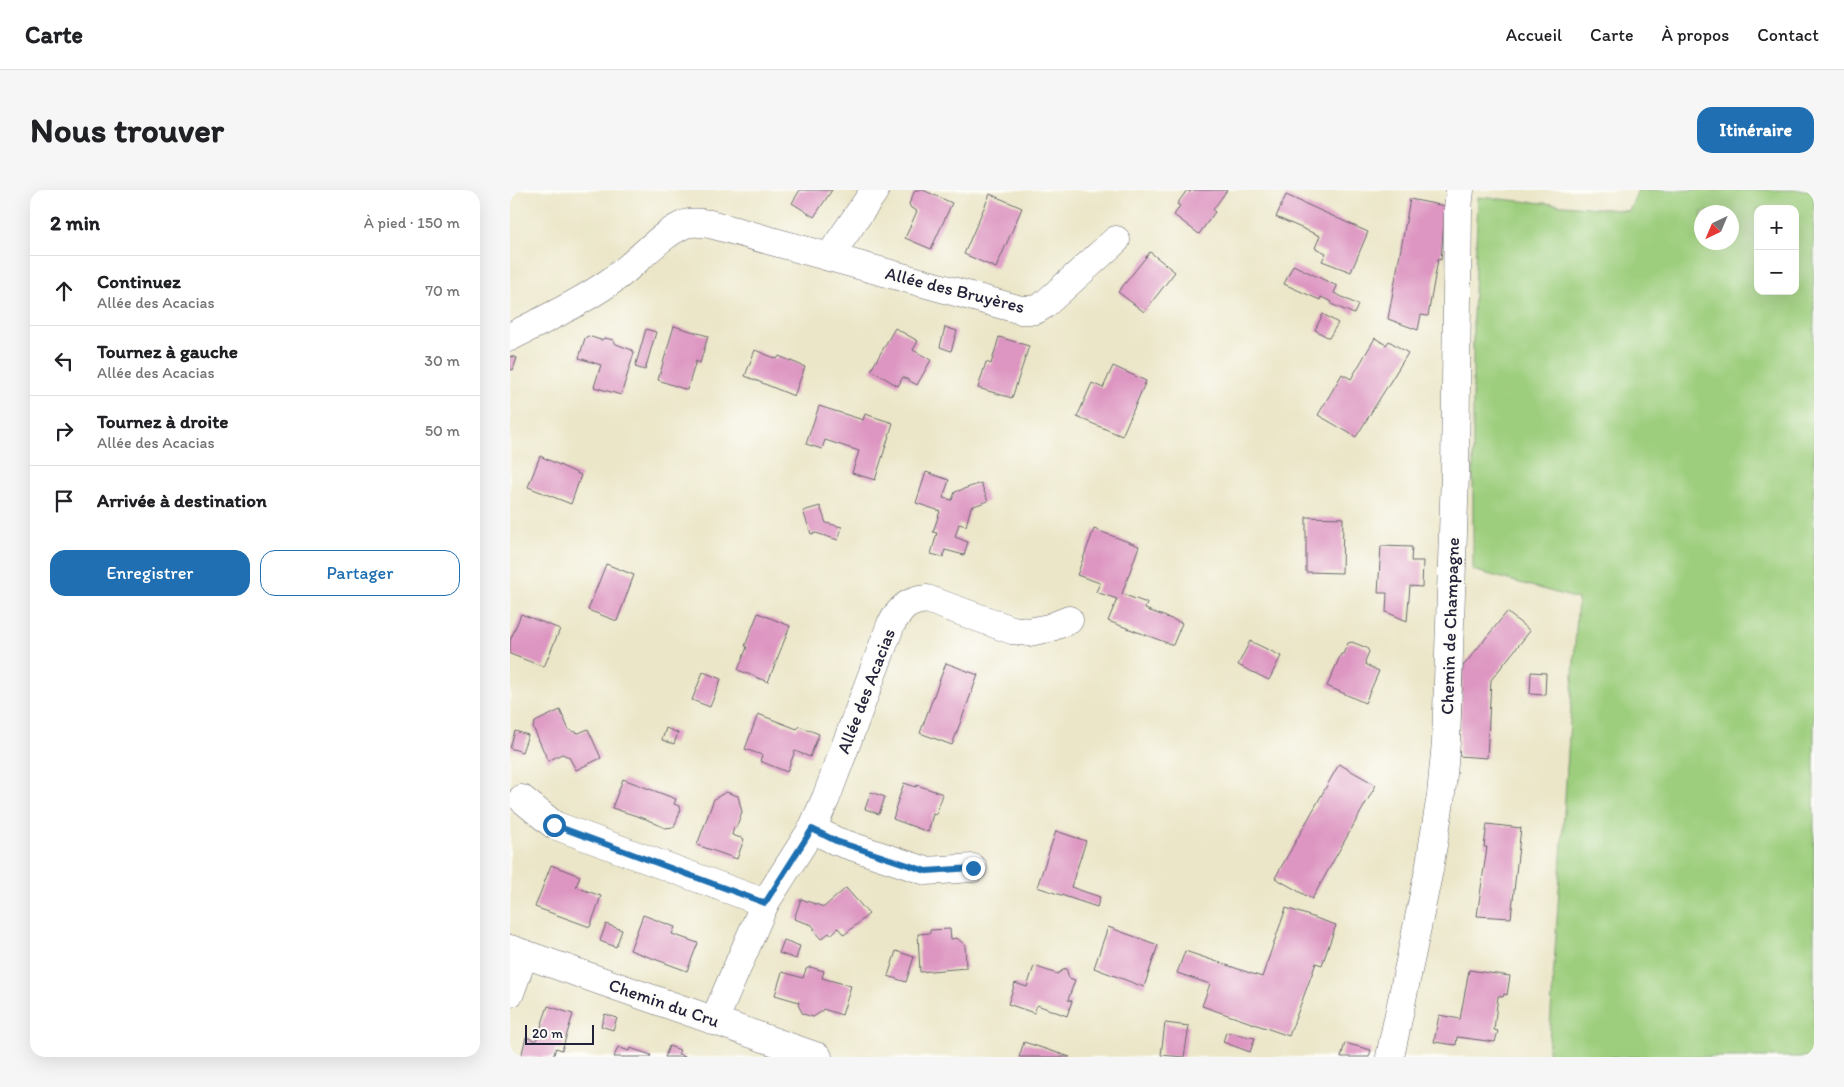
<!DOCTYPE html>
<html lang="fr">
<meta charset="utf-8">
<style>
:root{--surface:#fff;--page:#f6f6f6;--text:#202124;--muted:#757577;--line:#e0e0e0;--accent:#1f6fb2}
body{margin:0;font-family:Itim,sans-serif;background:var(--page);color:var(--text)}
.controls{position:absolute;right:15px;top:15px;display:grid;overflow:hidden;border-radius:10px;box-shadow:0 5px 20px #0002}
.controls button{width:45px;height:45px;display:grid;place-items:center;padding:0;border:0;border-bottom:1px solid var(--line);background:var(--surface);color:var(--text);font:25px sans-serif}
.compass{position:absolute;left:1184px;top:15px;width:45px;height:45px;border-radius:50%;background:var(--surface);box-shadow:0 5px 20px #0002;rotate:224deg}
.scale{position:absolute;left:15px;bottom:12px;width:69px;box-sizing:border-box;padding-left:5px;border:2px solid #22223b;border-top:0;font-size:14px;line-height:18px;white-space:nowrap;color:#22223b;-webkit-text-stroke:4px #fdfcf7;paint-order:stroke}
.stop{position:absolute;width:15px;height:15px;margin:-11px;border:4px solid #1f6fb2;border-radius:50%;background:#fff}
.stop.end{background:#1f6fb2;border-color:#fff;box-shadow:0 1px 5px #0008}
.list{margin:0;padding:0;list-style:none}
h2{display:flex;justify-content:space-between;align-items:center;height:65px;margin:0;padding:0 20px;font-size:21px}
h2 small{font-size:16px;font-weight:400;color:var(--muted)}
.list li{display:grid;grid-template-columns:32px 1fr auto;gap:15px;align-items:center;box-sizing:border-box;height:70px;padding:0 20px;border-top:1px solid var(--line)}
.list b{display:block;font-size:19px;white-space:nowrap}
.list p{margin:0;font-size:16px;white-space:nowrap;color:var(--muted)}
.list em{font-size:16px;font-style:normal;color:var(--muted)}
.actions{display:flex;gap:10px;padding:15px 20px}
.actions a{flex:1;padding:11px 0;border:1px solid var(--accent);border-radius:15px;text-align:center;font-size:18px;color:var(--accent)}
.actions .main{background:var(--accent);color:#fff}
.icon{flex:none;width:28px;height:28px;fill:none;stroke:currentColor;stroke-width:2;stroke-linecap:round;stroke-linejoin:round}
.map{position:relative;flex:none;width:1304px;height:867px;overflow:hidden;border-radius:15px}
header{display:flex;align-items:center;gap:30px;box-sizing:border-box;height:70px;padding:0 25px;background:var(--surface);border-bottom:1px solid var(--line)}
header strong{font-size:24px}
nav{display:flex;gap:28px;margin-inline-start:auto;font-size:18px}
.intro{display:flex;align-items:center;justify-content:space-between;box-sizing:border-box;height:120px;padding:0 30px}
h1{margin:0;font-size:35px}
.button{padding:12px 22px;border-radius:15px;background:var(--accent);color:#fff;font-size:18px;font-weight:700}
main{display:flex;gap:30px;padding:0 30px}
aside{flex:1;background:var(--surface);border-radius:15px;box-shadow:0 5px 20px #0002}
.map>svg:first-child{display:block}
.green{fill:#9dce7d;stroke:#60785c;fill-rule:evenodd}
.building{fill:#dd95c1}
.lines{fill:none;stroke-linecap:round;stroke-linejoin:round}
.minor-casing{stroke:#68676c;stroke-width:29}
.minor{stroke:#fff;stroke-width:28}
.route{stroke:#1f6fb2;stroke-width:6}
.labels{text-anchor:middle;stroke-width:4;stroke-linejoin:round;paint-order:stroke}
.street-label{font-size:18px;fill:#22223b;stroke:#fdfcf7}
</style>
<header>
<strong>Carte</strong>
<nav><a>Accueil</a><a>Carte</a><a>À propos</a><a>Contact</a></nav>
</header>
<div class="intro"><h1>Nous trouver</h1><a class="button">Itinéraire</a></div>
<main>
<aside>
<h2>2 min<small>À pied · 150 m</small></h2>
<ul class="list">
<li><svg class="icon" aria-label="ahead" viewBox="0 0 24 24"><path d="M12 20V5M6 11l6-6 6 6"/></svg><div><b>Continuez</b><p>Allée des Acacias</p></div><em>70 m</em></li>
<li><svg class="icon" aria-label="left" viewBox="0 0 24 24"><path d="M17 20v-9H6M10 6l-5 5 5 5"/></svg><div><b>Tournez à gauche</b><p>Allée des Acacias</p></div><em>30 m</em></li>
<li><svg class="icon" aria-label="right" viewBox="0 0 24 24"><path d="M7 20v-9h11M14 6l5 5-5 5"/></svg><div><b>Tournez à droite</b><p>Allée des Acacias</p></div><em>50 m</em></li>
<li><svg class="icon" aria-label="arrive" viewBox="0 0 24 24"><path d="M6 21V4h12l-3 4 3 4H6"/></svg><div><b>Arrivée à destination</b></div></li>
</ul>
<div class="actions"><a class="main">Enregistrer</a><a>Partager</a></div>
</aside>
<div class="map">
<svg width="1304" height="867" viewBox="0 0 1304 867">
<rect width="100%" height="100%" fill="#fdfcf7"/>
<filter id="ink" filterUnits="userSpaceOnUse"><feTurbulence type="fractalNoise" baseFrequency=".02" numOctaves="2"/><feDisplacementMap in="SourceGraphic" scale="10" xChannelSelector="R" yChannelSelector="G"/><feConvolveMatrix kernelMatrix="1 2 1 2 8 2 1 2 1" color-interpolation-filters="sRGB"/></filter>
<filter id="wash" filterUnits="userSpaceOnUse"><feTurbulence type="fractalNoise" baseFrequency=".0096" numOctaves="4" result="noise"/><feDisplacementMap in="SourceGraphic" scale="20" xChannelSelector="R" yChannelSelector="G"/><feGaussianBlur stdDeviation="1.12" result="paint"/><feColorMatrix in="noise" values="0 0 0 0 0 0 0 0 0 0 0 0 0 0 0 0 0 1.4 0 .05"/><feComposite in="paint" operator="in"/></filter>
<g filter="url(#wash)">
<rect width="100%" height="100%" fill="#ebe6c8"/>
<!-- green -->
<path class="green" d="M1128,0H1304V867H1038L1068,409L963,380V126L968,7L1119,21ZM1248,19H1285V101H1248ZM1192,22H1222V52H1192Z"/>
<g id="blocks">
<!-- building -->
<g class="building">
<polygon points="290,0 322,0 304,27 282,13"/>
<polygon points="405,0 413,0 442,13 421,59 395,48 407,21 401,18 399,14"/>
<polygon points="677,0 680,2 682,0 717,0 703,20 705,22 689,44 664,25 670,16 667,14"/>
<polygon points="480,4 512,18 486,78 454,64"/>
<polygon points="776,5 858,42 841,82 812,71 816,63 805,58 810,46 766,27"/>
<polygon points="900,9 935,16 931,70 928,69 918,126 911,125 908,140 878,129"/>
<polygon points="640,62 665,82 634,122 608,102"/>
<polygon points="783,75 827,96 824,103 848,115 844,124 821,114 822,112 811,107 810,110 774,94"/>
<polygon points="813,124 828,133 819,148 805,140"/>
<polygon points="164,136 198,146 190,173 186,171 177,200 148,190"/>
<polygon points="435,137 447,141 441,161 430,157"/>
<polygon points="385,138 408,151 403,160 421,170 407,195 393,187 388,196 361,180"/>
<polygon points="136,139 146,142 135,180 125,177"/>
<polygon points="78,146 91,150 95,148 103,150 106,154 122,160 124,163 111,205 84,197 91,175 69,168 75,148"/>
<polygon points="489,147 519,156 502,208 468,198 476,172 481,174"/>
<polygon points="865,148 876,155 879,151 898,163 846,247 808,225 832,184 841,189"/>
<polygon points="245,160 267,169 269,166 295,177 284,206 235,186"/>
<polygon points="0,166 7,168 3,180 0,179"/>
<polygon points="603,176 636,191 612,246 567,227 582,193 593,198"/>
<polygon points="309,216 353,230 355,224 383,233 365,290 342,283 349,261 315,250 312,259 296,254"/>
<polygon points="30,266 71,285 61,314 18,297"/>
<polygon points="416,282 439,290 433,308 442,310 445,302 471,293 478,311 461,317 456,336 449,334 445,347 458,352 454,365 435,360 433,367 421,364 427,343 423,342 430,321 406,313"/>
<polygon points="310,316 316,333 332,337 328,350 306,343 301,344 293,321"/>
<polygon points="796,327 833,328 832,383 796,382"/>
<polygon points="584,339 629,356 612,404 637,413 635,419 672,433 663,455 598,431 607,409 586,402 590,393 567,385"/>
<polygon points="871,356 902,357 901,371 913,371 912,397 900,396 897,431 876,422 877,403 868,403"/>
<polygon points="96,374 124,385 107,431 78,420"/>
<polygon points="997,422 1020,441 981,490 977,568 949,566 953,476"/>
<polygon points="248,423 280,436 258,492 228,480 237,457 235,456"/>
<polygon points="11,424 50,439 34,477 0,464 0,451"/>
<polygon points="740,451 771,466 759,490 728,475"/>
<polygon points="842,452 857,458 859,462 855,471 856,475 869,481 855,513 817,496 831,464 833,464 838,453"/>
<polygon points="436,473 468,485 442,555 410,543"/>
<polygon points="193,482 211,489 200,517 182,510"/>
<polygon points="1021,482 1036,483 1035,505 1020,504"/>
<polygon points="50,520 59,540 69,543 78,539 91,568 66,580 59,567 52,564 38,571 23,537 25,532"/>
<polygon points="248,524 287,539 289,536 309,544 300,567 285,561 277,582 250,571 252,565 235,559"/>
<polygon points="156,538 168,543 164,554 152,550"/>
<polygon points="5,541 18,545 12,562 0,558"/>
<polygon points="829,574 866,595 802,709 765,688"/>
<polygon points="113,589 166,609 164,614 169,616 171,619 164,637 155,638 136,629 102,618"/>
<polygon points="394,593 406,597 407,595 433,604 426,625 423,624 418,642 383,629 386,619 385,619"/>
<polygon points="216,602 228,606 232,622 226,638 224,637 222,645 234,649 227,669 187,655 204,609"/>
<polygon points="361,602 375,607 369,624 355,619"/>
<polygon points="977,634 1011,638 1001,728 967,726 977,657 974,657"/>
<polygon points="546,641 576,651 561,697 590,707 587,717 527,697"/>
<polygon points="41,675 70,686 66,697 91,706 80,737 25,717"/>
<polygon points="336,698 359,724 334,745 328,738 321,745 319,743 311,749 303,740 305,739 302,735 284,729 291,709 314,717"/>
<polygon points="776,718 826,735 812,775 806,773 779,846 692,816 700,794 667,783 675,761 752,787"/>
<polygon points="133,725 165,737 162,744 188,753 177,781 120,760"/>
<polygon points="96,734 112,740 106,757 90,751"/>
<polygon points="598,737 648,755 634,797 584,778"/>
<polygon points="440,739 441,749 447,748 455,755 456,778 410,782 408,744 420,743 420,740"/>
<polygon points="274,750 290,756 286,769 269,763"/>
<polygon points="386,761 404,767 396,792 378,786"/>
<polygon points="524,776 547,784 556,778 559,788 565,790 558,810 562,811 557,826 527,815 524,823 498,814 505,793 517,797"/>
<polygon points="300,777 314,781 312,788 341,796 332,825 313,819 311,822 303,827 293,824 288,815 289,812 265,805 272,782 293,788 296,779"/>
<polygon points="959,780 1000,786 997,805 994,804 993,807 988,806 984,840 988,841 985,852 947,847 946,855 924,852 929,825 950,829"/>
<polygon points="38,816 63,824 52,860 46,858 43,867 11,867 16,847 26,851"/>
<polygon points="95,824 107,828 103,840 91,836"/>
<polygon points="655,833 679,836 674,867 651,865"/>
<polygon points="716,842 745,848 740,862 713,852"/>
<polygon points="514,852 560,867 509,867"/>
<polygon points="835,853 861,860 859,867 831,867"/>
<polygon points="159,856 170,860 168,864 176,867 155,867"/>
<polygon points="108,857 119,861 120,858 141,865 140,867 104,867"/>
</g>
</g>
</g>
<g filter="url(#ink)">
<use href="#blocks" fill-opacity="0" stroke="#68676c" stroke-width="1"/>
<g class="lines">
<defs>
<g id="minor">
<polyline points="319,67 365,0"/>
<path d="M0,147C35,129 72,112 104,89C128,72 147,47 173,35C182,31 191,33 200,34L511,120H526L534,115L606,50"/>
<polyline points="12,609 44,635 255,713"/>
<polyline points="302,639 326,651 416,681 463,678"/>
<polyline points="0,759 308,867"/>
<polyline points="0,803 14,764"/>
<path d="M204,831L255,713L302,639L316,608L381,434C392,417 397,411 417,409L502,440L519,442L539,438L559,430"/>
<polyline points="880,867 919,680 931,605 936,552 945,283 948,19 950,0"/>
</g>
</defs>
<!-- minor casing -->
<use href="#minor" class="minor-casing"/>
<!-- minor -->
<use href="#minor" class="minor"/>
</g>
</g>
<g class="lines" filter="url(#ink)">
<!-- route -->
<polyline class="route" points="44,635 255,713 302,639 326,651 416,681 463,678"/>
</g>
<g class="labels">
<!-- street labels -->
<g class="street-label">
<text transform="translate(445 100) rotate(14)" y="6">Allée des Bruyères</text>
<text transform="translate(940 436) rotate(-88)" y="6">Chemin de Champagne</text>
<text transform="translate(356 501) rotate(-69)" y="6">Allée des Acacias</text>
<text transform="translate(154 813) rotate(19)" y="6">Chemin du Cru</text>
</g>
</g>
</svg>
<div class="controls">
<button>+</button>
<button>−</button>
</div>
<svg class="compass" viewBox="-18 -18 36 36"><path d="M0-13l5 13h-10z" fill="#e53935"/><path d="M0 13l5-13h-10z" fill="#757577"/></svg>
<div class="scale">20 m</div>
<div class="stop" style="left:44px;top:635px"></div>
<div class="stop end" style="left:463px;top:678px"></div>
</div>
</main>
